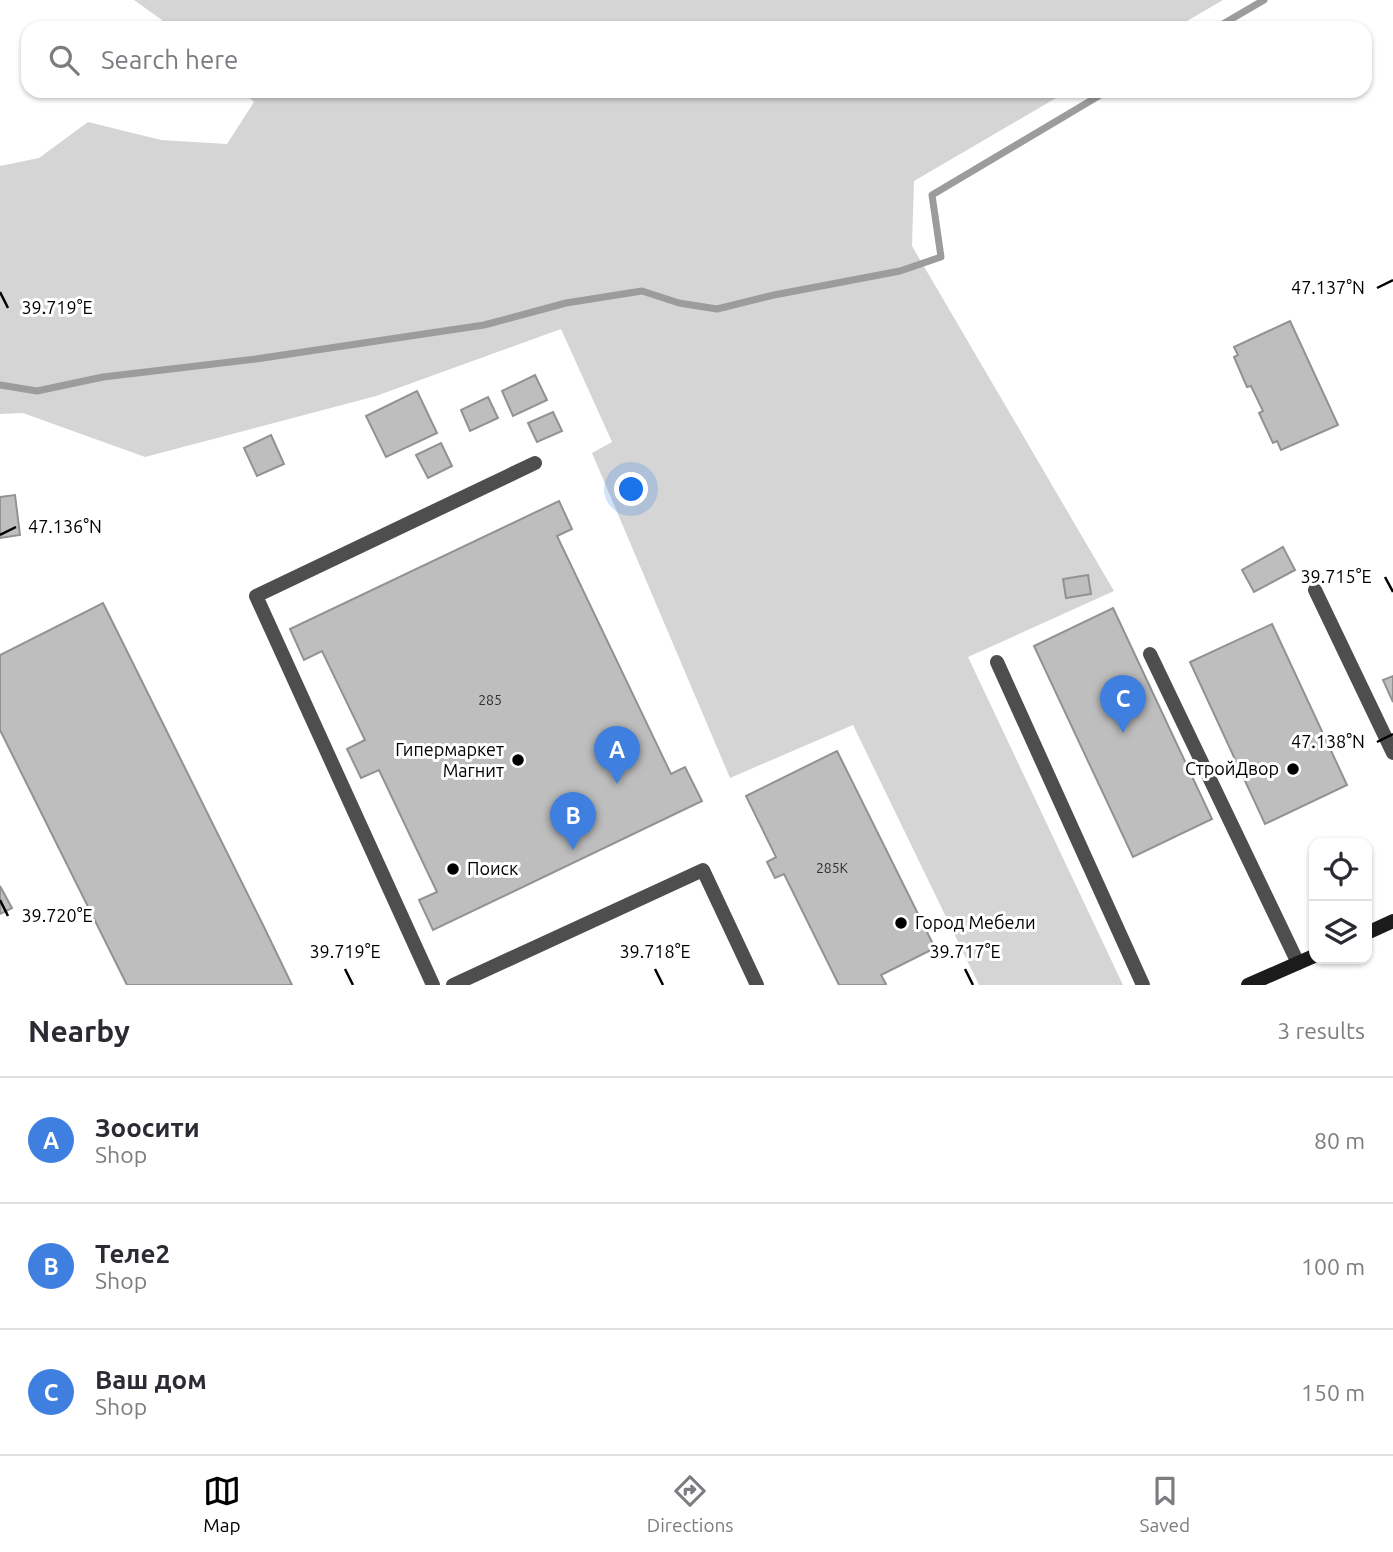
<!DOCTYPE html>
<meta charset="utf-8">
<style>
:root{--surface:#fff;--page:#f2f2f3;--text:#2b2b33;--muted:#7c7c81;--line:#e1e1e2;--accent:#000}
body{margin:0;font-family:Ubuntu,sans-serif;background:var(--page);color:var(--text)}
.controls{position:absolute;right:21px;bottom:21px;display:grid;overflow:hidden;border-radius:14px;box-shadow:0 2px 5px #0004}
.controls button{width:63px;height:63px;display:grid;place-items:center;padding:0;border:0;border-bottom:2px solid var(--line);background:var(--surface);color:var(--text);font:35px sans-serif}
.you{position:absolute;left:632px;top:490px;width:24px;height:24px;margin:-18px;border:5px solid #fff;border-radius:50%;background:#1a73e8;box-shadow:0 0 0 10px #1a73e833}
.badge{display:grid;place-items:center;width:46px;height:46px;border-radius:50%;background:var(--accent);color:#fff;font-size:23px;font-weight:700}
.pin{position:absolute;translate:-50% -58px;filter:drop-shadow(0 2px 4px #0008)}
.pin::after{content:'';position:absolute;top:37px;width:24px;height:21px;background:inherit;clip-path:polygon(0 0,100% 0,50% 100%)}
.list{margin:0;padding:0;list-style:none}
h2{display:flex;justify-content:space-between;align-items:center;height:91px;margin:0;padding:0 28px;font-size:30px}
h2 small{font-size:23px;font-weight:400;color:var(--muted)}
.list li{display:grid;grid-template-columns:46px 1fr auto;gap:21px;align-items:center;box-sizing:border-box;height:126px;padding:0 28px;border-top:2px solid var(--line)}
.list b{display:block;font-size:26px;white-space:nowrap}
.list p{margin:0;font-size:23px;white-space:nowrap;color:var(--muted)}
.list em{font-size:23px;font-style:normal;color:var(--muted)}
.icon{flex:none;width:38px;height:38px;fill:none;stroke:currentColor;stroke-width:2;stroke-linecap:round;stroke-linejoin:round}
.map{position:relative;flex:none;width:1393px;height:985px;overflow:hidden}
.search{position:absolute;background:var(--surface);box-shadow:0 2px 5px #0004;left:21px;right:21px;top:21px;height:77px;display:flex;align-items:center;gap:18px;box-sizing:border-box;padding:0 24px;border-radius:21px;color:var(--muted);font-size:26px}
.sheet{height:469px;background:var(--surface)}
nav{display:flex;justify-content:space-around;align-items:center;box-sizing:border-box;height:98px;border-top:2px solid var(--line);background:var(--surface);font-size:19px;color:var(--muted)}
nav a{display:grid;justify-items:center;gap:4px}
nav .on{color:var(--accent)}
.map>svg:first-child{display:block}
.green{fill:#d5d5d5}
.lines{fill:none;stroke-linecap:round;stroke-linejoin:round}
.stream{stroke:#9c9c9c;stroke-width:7}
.building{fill:#bebebe;stroke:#929292;stroke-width:2}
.service{stroke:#4e4e4e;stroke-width:14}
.secondary{stroke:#1b1b1b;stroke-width:14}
.ticks{fill:none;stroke:#000;stroke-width:2.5}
.poi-dot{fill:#000;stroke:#fff;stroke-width:2.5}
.labels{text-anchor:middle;stroke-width:6;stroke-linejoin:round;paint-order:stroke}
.number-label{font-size:14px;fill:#303030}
.poi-label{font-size:18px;fill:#000;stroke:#fff;text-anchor:end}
.ticks-label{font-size:18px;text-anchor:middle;fill:#000;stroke:#fff;stroke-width:6;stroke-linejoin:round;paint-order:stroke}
</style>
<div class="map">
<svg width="1393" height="985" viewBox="0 0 1393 985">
<rect width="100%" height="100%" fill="#fff"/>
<!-- green -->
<g class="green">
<polygon points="134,0 1223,0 1175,28 173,28"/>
<polygon points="243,91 1068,91 914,181 912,246 1114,591 968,657 1123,985 979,985 853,725 730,778 592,453 612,442 561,329 376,396 145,457 23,413 0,414 0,166 39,158 88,122 161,140 227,144 254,102"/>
</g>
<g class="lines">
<!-- stream -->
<g class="stream">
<polyline points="1216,28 1264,0"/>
<polyline points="0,385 37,391 103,377 256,359 484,325 566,303 642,291 679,303 717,309 774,295 900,271 941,257 932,195 1107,91"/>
</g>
</g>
<!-- building -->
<g class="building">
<polygon points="1290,321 1338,425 1281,450 1277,441 1273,443 1259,413 1263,411 1251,386 1247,387 1234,357 1238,355 1234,347"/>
<polygon points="535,375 547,400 513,416 502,391"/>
<polygon points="417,391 437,433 386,457 366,416"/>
<polygon points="488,397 498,418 470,431 461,410"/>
<polygon points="553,412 562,431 537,442 528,423"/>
<polygon points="271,435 284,464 257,476 244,448"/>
<polygon points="441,443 452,466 428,478 416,455"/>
<polygon points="15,495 20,535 0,538 0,497"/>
<polygon points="559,501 572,529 557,536 671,774 685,767 702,801 433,930 419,900 437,892 379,770 361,778 347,749 365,740 322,651 304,660 290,629"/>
<polygon points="1283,547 1295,570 1254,592 1242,570"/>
<polygon points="1088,575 1091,594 1066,598 1063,579"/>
<polygon points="103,603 263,925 292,985 127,985 0,730 0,655"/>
<polygon points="1113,608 1212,819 1133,857 1034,646"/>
<polygon points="1272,624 1347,785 1265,824 1190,662"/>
<polygon points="1393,676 1393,702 1383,680"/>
<polygon points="837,751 935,948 881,975 886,984 883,985 839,985 784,874 775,878 767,862 776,857 746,796"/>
<polygon points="0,886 12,908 0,914"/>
</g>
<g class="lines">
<!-- service -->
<g class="service">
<polyline points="1315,590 1393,753"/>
<polyline points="1150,654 1298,963"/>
<polyline points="997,662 1143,985"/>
<polyline points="433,985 256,596 535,463"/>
<polyline points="453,985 703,870 757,985"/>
</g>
<!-- secondary -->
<g class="secondary">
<polyline points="1367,933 1393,921"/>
<polyline points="1248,985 1314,956"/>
</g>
</g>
<!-- ticks -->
<path class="ticks" d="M1377,288L1393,280M0,292L8,308M0,535L16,527M1385,577L1393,592M1377,742L1393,734M0,900L8,916M345,969L353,985M655,969L663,985M965,969L973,985"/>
<!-- markers -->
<g class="poi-dot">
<circle cx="518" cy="760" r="7"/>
<circle cx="1293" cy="769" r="7"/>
<circle cx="453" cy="869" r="7"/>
<circle cx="901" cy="923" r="7"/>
</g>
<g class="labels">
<!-- number labels -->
<g class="number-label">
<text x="490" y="705">285</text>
<text x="832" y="873">285К</text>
</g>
<!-- poi labels -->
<g class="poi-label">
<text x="504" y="756">Гипермаркет<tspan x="504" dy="21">Магнит</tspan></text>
<text x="1279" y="775">СтройДвор</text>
<text x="467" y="875" text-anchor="start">Поиск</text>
<text x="915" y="929" text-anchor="start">Город Мебели</text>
</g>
</g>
<g class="ticks-label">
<text x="1328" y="294">47.137°N</text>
<text x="57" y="314">39.719°E</text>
<text x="65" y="533">47.136°N</text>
<text x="1336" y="583">39.715°E</text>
<text x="1328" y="748">47.138°N</text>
<text x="57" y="922">39.720°E</text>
<text x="345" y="958">39.719°E</text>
<text x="655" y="958">39.718°E</text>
<text x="965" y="958">39.717°E</text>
</g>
</svg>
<div class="controls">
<button><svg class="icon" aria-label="locate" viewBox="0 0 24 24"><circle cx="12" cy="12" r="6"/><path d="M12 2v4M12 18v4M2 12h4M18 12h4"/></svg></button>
<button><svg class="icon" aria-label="layers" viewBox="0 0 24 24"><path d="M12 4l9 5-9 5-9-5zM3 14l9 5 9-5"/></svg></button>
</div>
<div class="you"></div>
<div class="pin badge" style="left:617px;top:784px;background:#3f7fe0">A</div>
<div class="pin badge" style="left:573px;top:850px;background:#3f7fe0">B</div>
<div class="pin badge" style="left:1123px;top:733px;background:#3f7fe0">C</div>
<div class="search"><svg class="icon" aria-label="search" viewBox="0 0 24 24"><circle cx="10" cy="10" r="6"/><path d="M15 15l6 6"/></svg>Search here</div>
</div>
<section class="sheet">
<h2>Nearby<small>3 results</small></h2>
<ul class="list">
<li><span class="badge" style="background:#3f7fe0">A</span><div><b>Зоосити</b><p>Shop</p></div><em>80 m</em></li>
<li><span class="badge" style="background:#3f7fe0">B</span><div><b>Теле2</b><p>Shop</p></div><em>100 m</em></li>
<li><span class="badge" style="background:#3f7fe0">C</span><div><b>Ваш дом</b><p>Shop</p></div><em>150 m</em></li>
</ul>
</section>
<nav>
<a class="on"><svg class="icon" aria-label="map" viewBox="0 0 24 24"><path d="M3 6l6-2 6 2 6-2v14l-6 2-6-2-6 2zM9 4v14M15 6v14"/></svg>Map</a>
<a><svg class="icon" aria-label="directions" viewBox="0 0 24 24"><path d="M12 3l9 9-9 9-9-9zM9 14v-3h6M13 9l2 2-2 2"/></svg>Directions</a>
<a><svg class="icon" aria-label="saved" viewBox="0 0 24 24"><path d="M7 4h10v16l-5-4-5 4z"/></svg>Saved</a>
</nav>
